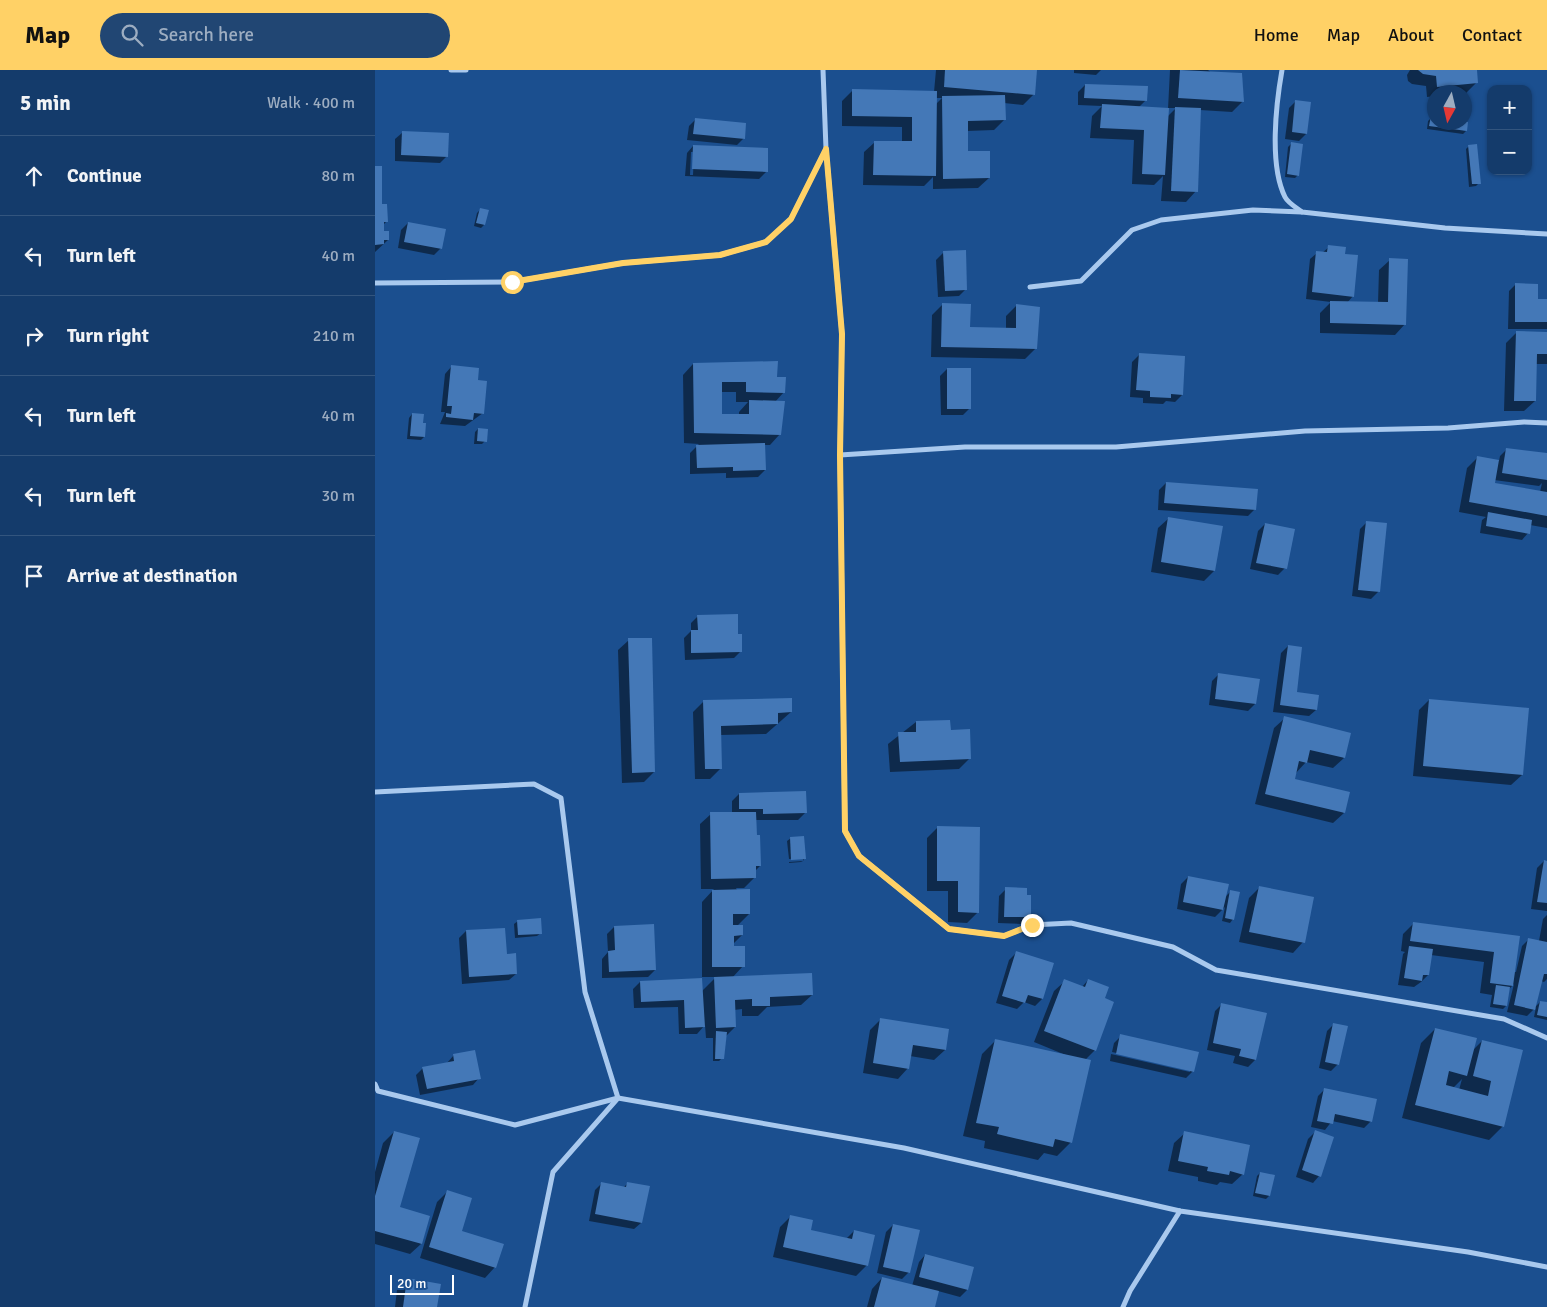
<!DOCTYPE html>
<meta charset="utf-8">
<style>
:root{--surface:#143b6b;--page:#214673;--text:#f1f3f6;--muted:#9dadc1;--line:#33557e;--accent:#ffd166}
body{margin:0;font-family:Signika,sans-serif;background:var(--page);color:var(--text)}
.controls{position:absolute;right:15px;top:15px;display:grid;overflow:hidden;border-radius:10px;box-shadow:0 1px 4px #0004}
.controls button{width:45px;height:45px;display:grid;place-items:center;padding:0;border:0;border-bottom:1px solid var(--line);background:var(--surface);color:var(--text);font:25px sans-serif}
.compass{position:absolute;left:1052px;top:15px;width:45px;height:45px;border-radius:50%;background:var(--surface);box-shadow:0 1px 4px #0004;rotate:188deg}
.scale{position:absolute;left:15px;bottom:12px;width:64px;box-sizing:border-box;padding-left:5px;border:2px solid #fff;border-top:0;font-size:14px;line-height:18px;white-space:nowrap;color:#fff;-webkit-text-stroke:4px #1b4f8f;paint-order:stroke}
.stop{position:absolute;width:15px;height:15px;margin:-11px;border:4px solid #ffd166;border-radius:50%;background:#fff}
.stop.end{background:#ffd166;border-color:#fff;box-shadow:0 1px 5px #0008}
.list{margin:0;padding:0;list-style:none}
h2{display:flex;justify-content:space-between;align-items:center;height:65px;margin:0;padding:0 20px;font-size:21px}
h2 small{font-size:16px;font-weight:400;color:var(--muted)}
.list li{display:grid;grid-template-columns:32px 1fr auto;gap:15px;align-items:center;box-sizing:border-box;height:80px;padding:0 20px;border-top:1px solid var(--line)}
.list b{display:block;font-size:19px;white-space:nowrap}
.list em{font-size:16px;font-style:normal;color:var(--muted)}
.icon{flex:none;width:28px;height:28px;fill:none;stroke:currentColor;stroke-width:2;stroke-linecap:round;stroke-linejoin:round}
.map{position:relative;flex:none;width:1172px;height:1237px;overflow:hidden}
header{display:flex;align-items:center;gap:30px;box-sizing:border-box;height:70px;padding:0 25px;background:var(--accent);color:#111}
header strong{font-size:24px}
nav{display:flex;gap:28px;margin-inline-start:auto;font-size:18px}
.search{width:350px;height:45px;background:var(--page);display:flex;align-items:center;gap:12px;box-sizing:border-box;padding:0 18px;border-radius:28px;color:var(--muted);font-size:19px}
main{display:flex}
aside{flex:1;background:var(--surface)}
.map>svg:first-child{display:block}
.shadow{fill:#0007;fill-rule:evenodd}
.building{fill:#4478b7}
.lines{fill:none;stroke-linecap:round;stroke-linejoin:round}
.minor{stroke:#a9c9ee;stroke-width:5}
.route{stroke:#ffd166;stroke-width:6}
</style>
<header>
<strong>Map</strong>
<div class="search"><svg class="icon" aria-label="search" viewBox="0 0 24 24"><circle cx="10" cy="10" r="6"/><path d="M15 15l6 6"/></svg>Search here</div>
<nav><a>Home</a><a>Map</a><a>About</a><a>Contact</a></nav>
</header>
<main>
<aside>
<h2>5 min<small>Walk · 400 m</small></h2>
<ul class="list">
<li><svg class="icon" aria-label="ahead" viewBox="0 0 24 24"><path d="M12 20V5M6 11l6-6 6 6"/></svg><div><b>Continue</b></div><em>80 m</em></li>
<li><svg class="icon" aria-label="left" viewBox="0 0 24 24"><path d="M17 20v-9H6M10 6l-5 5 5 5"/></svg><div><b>Turn left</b></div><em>40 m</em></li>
<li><svg class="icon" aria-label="right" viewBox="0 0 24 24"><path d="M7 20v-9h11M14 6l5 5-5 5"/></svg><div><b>Turn right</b></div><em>210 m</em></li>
<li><svg class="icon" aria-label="left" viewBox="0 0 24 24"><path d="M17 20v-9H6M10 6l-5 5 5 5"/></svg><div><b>Turn left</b></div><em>40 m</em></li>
<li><svg class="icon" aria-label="left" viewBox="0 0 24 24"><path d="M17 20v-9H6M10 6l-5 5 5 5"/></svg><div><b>Turn left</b></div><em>30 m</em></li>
<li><svg class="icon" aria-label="arrive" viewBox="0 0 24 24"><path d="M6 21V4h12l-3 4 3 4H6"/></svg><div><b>Arrive at destination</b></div></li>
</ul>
</aside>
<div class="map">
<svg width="1172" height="1237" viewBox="0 0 1172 1237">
<rect width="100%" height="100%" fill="#1b4f8f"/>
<!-- shadow -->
<g class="shadow">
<path d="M561,0H661L659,24L648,35L629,33V50L619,60L592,61V83L614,108L603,118L558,119V107L549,116L488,115L489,82L500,72H527V57L467,56V31L478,20L559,22ZM561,28H567L561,34Z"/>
<polygon points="699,0 726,0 721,5 699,3"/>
<path d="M795,0H833L868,31L857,42L825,40L821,121L811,132L786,131L788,106L779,115L757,114L759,70L715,68L717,46L727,36L703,35V22L710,15L771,30L764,37L793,39ZM793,38H801L792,47Z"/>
<polygon points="1035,0 1100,0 1101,13 1091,23 1060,22 1060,26 1052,27 1051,16 1037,14 1033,11 1032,5"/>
<polygon points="921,31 931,64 924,71 910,69 914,38"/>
<polygon points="1056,48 1060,52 1091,61 1088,64 1052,59 1053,51"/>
<polygon points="320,50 369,68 362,75 312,70 314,56"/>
<polygon points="27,63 72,86 65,93 20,91 20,69"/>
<polygon points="916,74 923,105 920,108 910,107 913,77"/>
<path d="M318,76L391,102L384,109L310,106L312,83ZM316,82H319L318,105H315Z"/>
<polygon points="1094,76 1104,113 1101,116 1094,117 1091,79"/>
<polygon points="0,97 6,135 11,152 8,155 8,162 13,170 0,182"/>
<polygon points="105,140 109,155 106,158 99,156 102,143"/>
<polygon points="33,153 66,178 59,185 23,178 26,160"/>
<polygon points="954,177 968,185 978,226 972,233 1003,233 1004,200 1015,190 1030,254 1020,265 945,263 945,243 956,232 931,229 935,189 942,183 947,183"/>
<polygon points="568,183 591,219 584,226 563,227 561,190"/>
<polygon points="1141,214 1162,231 1172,231 1172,259 1133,259 1134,221"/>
<polygon points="568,234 594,258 631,259 631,246 641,236 661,278 650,289 556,287 557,245"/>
<polygon points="1142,262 1172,263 1172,294 1161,294 1160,331 1149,341 1129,341 1131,273"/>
<polygon points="764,285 809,287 807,325 800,332 791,331 788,334 768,333 768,328 755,327 757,292"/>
<path d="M318,294L401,308L409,322L400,332L405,364L395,375H389L390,400L383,407L351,408V403L315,404V383L324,374L309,373L308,305ZM346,322H361V332H373L364,342V345H345Z"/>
<polygon points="76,297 102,312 108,343 90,356 65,354 70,342 66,342 70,304"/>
<polygon points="572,299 595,338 588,345 566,345 565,306"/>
<polygon points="37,344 47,354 49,367 46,370 32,369 34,348"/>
<polygon points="103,359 110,371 107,374 99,374 100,362"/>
<path d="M1132,379L1172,407V458L1155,455L1153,463L1147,470L1105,463L1107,450L1111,447L1084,442L1092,398L1103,387L1124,391L1125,386ZM1119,410L1164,416L1167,413L1165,422L1119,414Z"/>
<polygon points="791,413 880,439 873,446 783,440 784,420"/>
<polygon points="794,448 839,501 829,511 776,502 783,458"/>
<polygon points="992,452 1003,522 996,529 977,526 985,459"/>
<polygon points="890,454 910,498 903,505 875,499 883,461"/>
<polygon points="323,546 362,565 366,581 359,588 310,590 309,568 316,561 316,553"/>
<polygon points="254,570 279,702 269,712 247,713 243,580"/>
<polygon points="913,576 920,623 941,640 934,646 898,642 906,583"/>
<polygon points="844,604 883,610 880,634 873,641 834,635 837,611"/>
<polygon points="1054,630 1147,705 1136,715 1038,706 1044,640"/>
<polygon points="329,631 416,642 391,664 345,665 346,698 335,709 320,709 318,642"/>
<polygon points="910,648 969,688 958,698 931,692 920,704 918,710 969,743 958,753 880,734 899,658"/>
<polygon points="541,652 574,661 594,689 584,699 515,702 513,674"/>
<polygon points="364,724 430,743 423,750 380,750 385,796 380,801 380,807 369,818 361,818 374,844 361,857 367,865 358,874 368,896 357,908 437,925 426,935 392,937 383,946 367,946 367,939 359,940 360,957 351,966 347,988 344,991 338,991 338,968 331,968 330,955 322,964 304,964 303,937 259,938 258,919 265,912 327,921 341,907 327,907 327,832 339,819 326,819 325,754 336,744 357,743 357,731"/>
<polygon points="563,757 603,842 592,853 573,852 573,821 552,821 552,768"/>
<polygon points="416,768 429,789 428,791 428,788 414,789 412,771"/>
<polygon points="428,791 426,792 414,793 414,792"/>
<polygon points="1169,791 1172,792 1172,841 1156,839 1162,798"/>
<polygon points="813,807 850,827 856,821 858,849 855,853 847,851 850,837 840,847 802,839 806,814"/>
<polygon points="884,818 928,872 918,883 864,872 874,828"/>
<polygon points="631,819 651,826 655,847 648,854 623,853 624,826"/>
<polygon points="1172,845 1172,909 1169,912 1166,911 1160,937 1165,932 1172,934 1172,950 1159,947 1161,937 1152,946 1132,942 1139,914 1134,919 1131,936 1128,939 1115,937 1117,925 1105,923 1109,892 1056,885 1053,905 1046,912 1039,917 1023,915 1028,884 1030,882 1026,881 1028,864 1039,853 1144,867 1139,902 1141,902 1147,876 1154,869 1164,871 1168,849"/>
<polygon points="143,851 166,863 162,866 140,868 139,854"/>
<polygon points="239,857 280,900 273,907 227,908 227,889 233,882 232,864"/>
<polygon points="91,861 131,885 141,904 134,910 87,914 84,868"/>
<polygon points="641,883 677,894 667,929 660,936 649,932 642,939 621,933 634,890"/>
<polygon points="713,910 728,929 720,980 710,990 696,1072 682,1086 669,1083 663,1090 609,1078 610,1071 588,1066 607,984 621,970 693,986 659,972 679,921 690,911 707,917"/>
<polygon points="847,934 880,990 873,997 858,993 860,986 832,980 840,941"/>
<polygon points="506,949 573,960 570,980 559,990 535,986 533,998 523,1009 488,1003 495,960"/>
<polygon points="959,954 963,994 956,1001 944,998 952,961"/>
<path d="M1060,959L1097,981L1107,971L1128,1056L1114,1070L1027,1048L1046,973ZM1087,1009L1084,1020L1078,1018Z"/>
<polygon points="746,966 823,983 818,1001 811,1008 735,991 736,984 815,1002 815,999 737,982 739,973"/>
<polygon points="79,985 104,1008 98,1015 45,1025 41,1005 48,998 72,993"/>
<polygon points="950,1019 996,1051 989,1058 957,1051 950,1060 936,1057 943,1026"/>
<polygon points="19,1062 23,1138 46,1174 35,1184 0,1174 0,1102 8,1073"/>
<polygon points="940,1062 944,1106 938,1113 921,1107 933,1069"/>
<polygon points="810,1063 868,1104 857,1114 845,1112 842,1115 823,1111 823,1107 793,1101 799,1073"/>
<polygon points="885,1103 894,1126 891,1129 878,1126 882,1106"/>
<polygon points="253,1113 266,1153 259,1159 214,1151 220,1120 226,1114 248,1118"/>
<polygon points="72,1122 85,1162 120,1197 110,1208 45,1188 62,1132"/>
<polygon points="415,1147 434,1161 471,1169 479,1161 492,1195 481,1206 398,1187 405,1157"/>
<polygon points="518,1155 534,1202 527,1209 502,1203 511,1162"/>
<polygon points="550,1185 598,1198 592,1220 585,1227 563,1221 559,1237 492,1237 497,1219 507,1208 537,1216 544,1192"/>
<polygon points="33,1210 61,1237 20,1237 22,1220"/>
</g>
<!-- building -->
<g class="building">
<polygon points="570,0 662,0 660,25 569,17"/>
<polygon points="805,0 867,3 869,32 803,28"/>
<polygon points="1043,0 1102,0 1103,13 1062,17 1061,6 1048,4"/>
<polygon points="710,14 773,16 772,31 709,28"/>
<polygon points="477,19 562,21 561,106 498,105 499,71 537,71 537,47 477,46"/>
<polygon points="630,25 631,50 593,51 593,81 615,81 615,108 568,109 567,26"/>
<polygon points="920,30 936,32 932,64 917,62"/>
<polygon points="727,34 794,38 790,105 767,104 769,60 725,58"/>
<polygon points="800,37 826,38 823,122 796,121"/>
<polygon points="1056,46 1060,47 1060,52 1093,52 1092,61 1054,56"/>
<polygon points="320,48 371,53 370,69 318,64"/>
<polygon points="27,61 74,63 73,87 26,85"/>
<polygon points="916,72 928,74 924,106 912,104"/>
<polygon points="1102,74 1106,114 1097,114 1093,75"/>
<polygon points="318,75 393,78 393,102 317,99"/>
<polygon points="0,96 7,96 7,134 12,134 13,152 9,152 9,161 14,161 14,170 9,170 9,174 0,175"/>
<polygon points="105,138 114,140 110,155 101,153"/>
<polygon points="33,152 71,159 67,179 29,172"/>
<polygon points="953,175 971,177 970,184 983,185 979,227 937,222 941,181 952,182"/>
<polygon points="591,180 592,220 570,221 568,181"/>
<polygon points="1014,188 1033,189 1031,255 955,253 955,231 1013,232"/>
<polygon points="1140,213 1163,214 1163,229 1172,229 1172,252 1140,252"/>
<polygon points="567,233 596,234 595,257 641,258 641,234 665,237 662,279 566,277"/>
<polygon points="1141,261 1172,262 1172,284 1162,284 1161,331 1139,331"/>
<polygon points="764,283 810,286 808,325 796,324 796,328 775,327 775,321 761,320"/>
<polygon points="403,291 402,307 411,307 410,323 371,322 371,312 347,312 347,344 374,344 374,330 410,331 406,365 319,363 318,293"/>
<polygon points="76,295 104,298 103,310 112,311 109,344 99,343 98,350 71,347 71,343 76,344 77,336 72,336"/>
<rect x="572" y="298" width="24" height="41"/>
<polygon points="37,343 49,344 48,353 51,353 50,367 35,366"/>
<polygon points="103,358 113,359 112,372 102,371"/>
<polygon points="390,373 391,400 358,401 358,397 322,398 321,375"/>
<polygon points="1131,378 1172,383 1172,410 1127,403"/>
<polygon points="1102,386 1124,390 1120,413 1172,422 1172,446 1094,432"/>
<polygon points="791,412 883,419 881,440 789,433"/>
<polygon points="1113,442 1157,450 1155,464 1111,456"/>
<polygon points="793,447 848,456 840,501 786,492"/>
<polygon points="991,451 1012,453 1005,522 983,520"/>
<polygon points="890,453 920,459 912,499 881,493"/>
<polygon points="363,544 363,564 367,564 367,582 316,583 316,560 323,560 322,545"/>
<polygon points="253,568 277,568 280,702 257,703"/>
<polygon points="913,575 927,577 922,622 944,625 942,640 905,635"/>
<polygon points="843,603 885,609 881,634 840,629"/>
<polygon points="417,628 417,642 403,643 403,654 346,656 347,699 330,699 328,630"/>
<polygon points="1054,629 1154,638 1148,705 1048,696"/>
<polygon points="909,646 976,663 970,688 935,680 932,693 924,691 920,709 975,722 970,743 890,724"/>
<polygon points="575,650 576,660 595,659 596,689 525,692 523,662 541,662 541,651"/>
<polygon points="431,721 432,743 388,744 388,739 364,739 364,723"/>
<polygon points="335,742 381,742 382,765 385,765 386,796 381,796 381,808 336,809"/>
<polygon points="562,756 605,757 604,843 583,842 583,811 562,811"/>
<polygon points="429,766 431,789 416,790 415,767"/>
<polygon points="1169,790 1172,791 1172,833 1162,832"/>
<polygon points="813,806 854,814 848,840 808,832"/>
<polygon points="884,816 939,827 930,873 874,862"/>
<polygon points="630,817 652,818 652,825 656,825 656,847 629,847"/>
<polygon points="375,819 375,844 358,844 358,855 368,855 368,865 359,866 359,876 370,876 370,897 337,897 337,820"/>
<polygon points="855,820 865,822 859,850 850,848"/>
<polygon points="166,848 167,864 143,865 142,850"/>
<polygon points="1038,852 1145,866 1138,916 1115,913 1119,882 1035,871"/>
<polygon points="279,854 281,900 234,902 233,881 240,880 239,856"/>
<polygon points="130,858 132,884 141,883 142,904 94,907 91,860"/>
<polygon points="1153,868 1172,872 1172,904 1169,904 1160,940 1139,935"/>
<polygon points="1034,876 1058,879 1054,905 1048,905 1047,911 1029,908"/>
<polygon points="641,881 679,893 668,929 653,925 650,933 627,926"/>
<polygon points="437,903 438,925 395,927 395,936 377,936 377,929 360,930 361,957 341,958 339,907"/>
<polygon points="327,908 330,957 310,958 309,930 266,932 265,911"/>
<polygon points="689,909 710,917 713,909 734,917 730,928 739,932 721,981 669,961"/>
<polygon points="1121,915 1135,917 1132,936 1118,934"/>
<polygon points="1165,931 1172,932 1172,947 1162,945"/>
<polygon points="846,933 892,943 881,990 864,986 866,979 838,973"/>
<polygon points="505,948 574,959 571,980 538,975 534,999 498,993"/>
<polygon points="958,953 973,956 964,995 950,992"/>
<polygon points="1060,958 1102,968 1092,1006 1074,1001 1071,1015 1113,1026 1116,1011 1098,1006 1107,970 1148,980 1129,1057 1040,1035"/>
<polygon points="341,961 352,962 349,989 340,989"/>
<polygon points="745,964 824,982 819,1002 741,984"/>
<polygon points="620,969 716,990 697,1073 680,1069 678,1077 622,1064 624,1057 601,1053"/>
<polygon points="100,980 106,1009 52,1019 47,997 79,991 78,984"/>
<polygon points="949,1018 1002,1029 997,1052 960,1044 958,1054 942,1051"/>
<polygon points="940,1060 959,1067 946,1107 927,1100"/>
<polygon points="19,1061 45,1068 25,1137 55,1146 47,1174 0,1161 0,1126"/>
<polygon points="809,1061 875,1075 869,1105 855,1101 854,1105 832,1101 833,1097 803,1091"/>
<polygon points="885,1102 900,1105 895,1126 880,1123"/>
<polygon points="226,1112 251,1117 252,1112 275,1116 267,1153 220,1144"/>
<polygon points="72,1120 97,1128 87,1161 129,1174 121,1198 54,1177"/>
<polygon points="415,1145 438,1150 436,1160 477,1169 479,1160 500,1165 493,1196 408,1177"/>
<polygon points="518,1154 545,1160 535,1203 508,1197"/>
<polygon points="550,1184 599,1197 593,1220 544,1207"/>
<polygon points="507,1207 564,1221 560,1237 499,1237"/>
<polygon points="32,1208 66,1214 62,1237 28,1237"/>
</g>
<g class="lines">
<!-- minor -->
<g class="minor">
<polyline points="76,0 91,0"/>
<polyline points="448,0 451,79 467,264 465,385 470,761 484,786 574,859 629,866 657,855 696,853 798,877 841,900 1129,949 1172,968"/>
<path d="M907,0C901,34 894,95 910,127C913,133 922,138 927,142L1070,158L1172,164"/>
<polyline points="0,213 137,212 248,193 345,185 391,172 416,149 451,79"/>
<polyline points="655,217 706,211 757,160 786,150 878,140 927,142"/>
<polyline points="465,385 590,377 741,377 930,361 1073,358 1149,352 1172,353"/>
<polyline points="0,722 159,714 186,728 210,922 243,1028 178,1102 150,1237"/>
<polyline points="0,1014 3,1021 140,1055 243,1028 529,1078 805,1141 1093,1182 1172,1197"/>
<polyline points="748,1237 755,1221 805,1141"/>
</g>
</g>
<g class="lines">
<!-- route -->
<polyline class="route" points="137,212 248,193 345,185 391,172 416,149 451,79 467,264 465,385 470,761 484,786 574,859 629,866 657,855"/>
</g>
</svg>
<div class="controls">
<button>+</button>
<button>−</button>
</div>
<svg class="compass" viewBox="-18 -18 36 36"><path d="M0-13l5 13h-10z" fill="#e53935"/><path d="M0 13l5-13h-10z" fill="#9dadc1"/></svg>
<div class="scale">20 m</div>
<div class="stop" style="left:137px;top:212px"></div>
<div class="stop end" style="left:657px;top:855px"></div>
</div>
</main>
